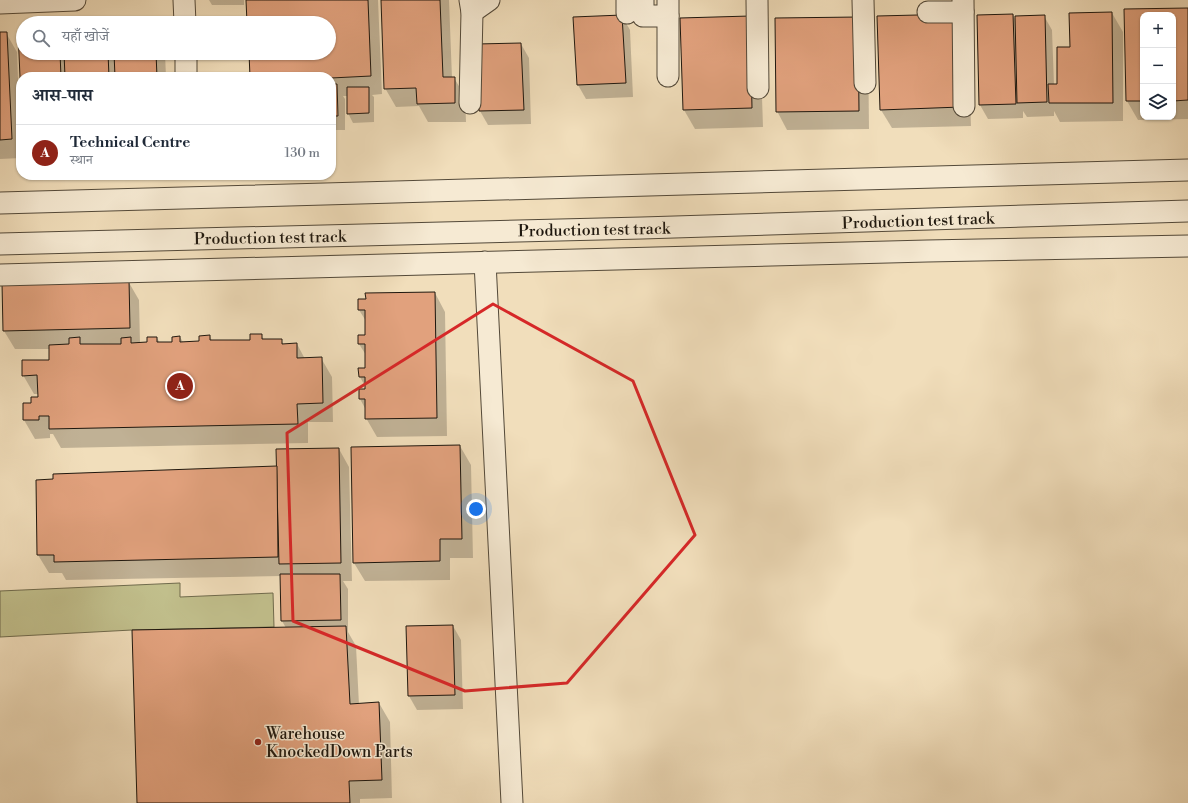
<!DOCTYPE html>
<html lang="hi">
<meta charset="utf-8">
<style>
:root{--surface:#fff;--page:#f6f6f7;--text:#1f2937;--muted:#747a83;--line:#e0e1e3;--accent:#8f2418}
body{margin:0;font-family:"Libre Bodoni","Noto Serif Devanagari",serif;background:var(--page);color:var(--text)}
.controls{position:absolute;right:12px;top:12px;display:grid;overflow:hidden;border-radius:8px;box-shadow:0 1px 3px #0004}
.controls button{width:36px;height:36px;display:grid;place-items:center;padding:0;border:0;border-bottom:1px solid var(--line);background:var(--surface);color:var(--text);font:20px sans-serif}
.you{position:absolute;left:476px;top:509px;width:14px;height:14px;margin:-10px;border:3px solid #fff;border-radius:50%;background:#1a73e8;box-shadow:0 0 0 6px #1a73e833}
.badge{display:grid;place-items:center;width:26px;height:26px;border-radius:50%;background:var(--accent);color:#fff;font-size:13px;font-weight:700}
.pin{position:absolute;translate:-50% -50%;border:2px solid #fff;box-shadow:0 1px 4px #0006}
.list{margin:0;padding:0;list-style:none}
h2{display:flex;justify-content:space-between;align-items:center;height:52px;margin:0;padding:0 16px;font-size:17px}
h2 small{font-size:13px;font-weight:400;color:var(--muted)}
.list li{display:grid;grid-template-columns:26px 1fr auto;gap:12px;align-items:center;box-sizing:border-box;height:56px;padding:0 16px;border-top:1px solid var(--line)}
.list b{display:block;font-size:15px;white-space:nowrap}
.list p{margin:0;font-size:13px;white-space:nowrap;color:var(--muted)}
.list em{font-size:13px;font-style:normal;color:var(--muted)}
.icon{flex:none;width:22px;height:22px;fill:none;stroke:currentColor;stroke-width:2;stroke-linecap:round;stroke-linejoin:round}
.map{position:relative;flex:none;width:1188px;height:803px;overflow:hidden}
.search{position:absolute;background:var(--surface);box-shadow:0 1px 3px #0004;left:16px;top:16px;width:320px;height:44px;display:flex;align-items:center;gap:10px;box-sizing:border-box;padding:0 14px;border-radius:22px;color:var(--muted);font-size:15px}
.panel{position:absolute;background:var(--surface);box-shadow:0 1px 3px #0004;left:16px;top:72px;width:320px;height:108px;border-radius:16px}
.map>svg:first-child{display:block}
.green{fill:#c1bf8c;stroke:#706b4d}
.shadow{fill:#0003;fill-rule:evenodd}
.building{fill:#e1a17d;stroke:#1e170e}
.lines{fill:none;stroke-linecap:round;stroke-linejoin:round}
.minor-casing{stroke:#534939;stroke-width:23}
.minor{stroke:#f6ead3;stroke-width:21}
.marked{fill:none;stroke:#d62828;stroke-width:3;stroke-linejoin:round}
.poi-dot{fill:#8f2418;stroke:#f6ead3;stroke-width:1.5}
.labels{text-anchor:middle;stroke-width:3;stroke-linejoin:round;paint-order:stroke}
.street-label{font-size:16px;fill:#1e170e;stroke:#f6ead3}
.poi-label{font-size:16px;fill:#1e170e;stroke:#f6ead3;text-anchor:start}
</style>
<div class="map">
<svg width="1188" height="803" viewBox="0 0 1188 803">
<rect width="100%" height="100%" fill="#f1debb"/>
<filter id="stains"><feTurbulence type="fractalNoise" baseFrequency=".005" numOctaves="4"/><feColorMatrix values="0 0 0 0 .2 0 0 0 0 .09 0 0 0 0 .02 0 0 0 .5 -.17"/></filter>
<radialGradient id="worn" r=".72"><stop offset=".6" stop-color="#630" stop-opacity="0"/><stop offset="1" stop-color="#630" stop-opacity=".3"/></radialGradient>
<!-- green -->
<polygon class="green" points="180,583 180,597 273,593 274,627 132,630 0,637 0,591"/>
<!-- shadow -->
<g class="shadow">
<polygon points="209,0 244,0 244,5 212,5"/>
<polygon points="247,0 378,0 382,94 372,95 374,97 374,122 353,123 348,113 348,96 343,96 345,99 345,130 331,130 331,77 250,53 329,53 329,23 248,23"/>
<polygon points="382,0 449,0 452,78 454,78 465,96 466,122 428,122 419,106 396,107 385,88"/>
<path d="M1188,9V119L1138,120L1127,101L1125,10ZM1143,15H1173V117H1143Z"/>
<polygon points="1112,13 1123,32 1123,121 1060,122 1054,111 1054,116 1027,117 1023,111 1023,118 988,119 980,105 1013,15 1016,21 1044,16 1052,30 1054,85 1058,85 1071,48"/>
<polygon points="622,16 630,30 633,97 586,99 578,85"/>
<polygon points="681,19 760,36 763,127 695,129 684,110"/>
<polygon points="23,32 23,53 165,53 166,77 21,77"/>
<polygon points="0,33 6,33 17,52 21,158 0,159"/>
<polygon points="968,33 971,126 892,128 881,110"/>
<polygon points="868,37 869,129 787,130 777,111"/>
<polygon points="521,44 529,58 531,124 488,125 480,111 478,45"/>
<polygon points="128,281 139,300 140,343 148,343 157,338 160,343 173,343 180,337 183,342 200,342 210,336 212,341 251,341 261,335 264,340 281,340 284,345 297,344 305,359 321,358 332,377 333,422 308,422 308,443 61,448 53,434 50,434 50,438 35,439 24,420 32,404 39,398 39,394 34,394 23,375 50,361 50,349 15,349 4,331"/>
<polygon points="435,293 445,312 447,436 377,437 366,418 366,410 360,399 366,388 360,377 366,369 366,355 359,344 366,336 366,321 359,310"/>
<polygon points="460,446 471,465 473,558 450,558 450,580 365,581 354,563"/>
<polygon points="339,449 349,467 352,581 343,581 348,589 348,632 356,646 359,705 379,703 390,722 392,798 360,799 360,803 138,803 286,628 282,621 281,576 66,580 62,573 49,573 38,555 278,467"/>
<polygon points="453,626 461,640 463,709 417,710 409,696 407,627"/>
</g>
<!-- building -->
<g class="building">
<polygon points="246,0 368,0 371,76 331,78 250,77 249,53 329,53 329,23 247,23"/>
<polygon points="381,0 440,0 443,77 455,77 455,103 417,104 416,88 384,89"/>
<polygon points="1188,8 1188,100 1173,101 1173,15 1143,15 1143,101 1126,101 1124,9"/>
<polygon points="1112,12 1113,103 1049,103 1048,84 1057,84 1057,47 1070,47 1069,13"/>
<polygon points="958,14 961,107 880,110 877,16"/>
<polygon points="1013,14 1016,104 979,105 977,15"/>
<polygon points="622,15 626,83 577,85 573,17"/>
<polygon points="1045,15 1047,102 1017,103 1015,16"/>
<polygon points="750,16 752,108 683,110 680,18"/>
<polygon points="858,17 859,111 776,112 775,18"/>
<polygon points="18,31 23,31 23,53 60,53 61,77 21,77 21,100"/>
<polygon points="0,32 7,32 12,139 0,140"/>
<polygon points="521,43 524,110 479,111 477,44"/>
<polygon points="64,53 108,53 109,77 65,77"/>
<polygon points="114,53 156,53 157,77 115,77"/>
<polygon points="331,84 337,84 338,116 331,116"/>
<polygon points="347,87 369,87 369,113 347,114"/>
<polygon points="129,280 130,328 3,331 2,283"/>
<polygon points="435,292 437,418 365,419 365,399 359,399 359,389 365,389 365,377 359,377 358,368 365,368 365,344 358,344 358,335 365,335 365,310 358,310 358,299 366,299 365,293"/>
<polygon points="250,334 262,334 262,339 282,339 282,344 297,343 297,358 322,357 323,403 297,404 298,424 49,429 49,416 39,416 39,420 23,420 23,403 31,403 31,397 38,397 37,375 22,376 22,360 49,360 49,345 69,344 69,338 80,337 80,344 121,344 121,338 131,337 131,343 147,342 147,337 157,337 157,342 172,342 172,337 180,336 180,342 199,341 199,336 210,335 210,340 250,340"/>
<polygon points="460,445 462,539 440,539 440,561 353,563 351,447"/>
<polygon points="339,448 341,563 279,564 276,449"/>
<polygon points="277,466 278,557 54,562 54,555 37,555 36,480 53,479 53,474"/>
<polygon points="280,574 340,574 341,620 281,621"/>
<polygon points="453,625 455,695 408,696 406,626"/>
<polygon points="346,626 350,704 379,702 382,780 349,781 350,803 137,803 132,630"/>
</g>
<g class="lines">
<defs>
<g id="minor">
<polyline points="184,0 185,23"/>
<polyline points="470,0 472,12 470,103"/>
<polyline points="643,0 643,16 668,16"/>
<polyline points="668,0 668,76"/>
<polyline points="757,0 758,88"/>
<polyline points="863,0 865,83"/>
<polyline points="963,0 964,106"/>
<polyline points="0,3 75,0"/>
<polyline points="472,12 489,0"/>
<polyline points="928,12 963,12"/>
<polyline points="627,13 627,0"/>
<polyline points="186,53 186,77"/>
<polyline points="0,203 1188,170"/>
<polyline points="0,244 642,228 1188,211"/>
<polyline points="485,262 512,803"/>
<polyline points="0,275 927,251 1188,246"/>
</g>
</defs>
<!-- minor casing -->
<use href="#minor" class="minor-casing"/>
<!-- minor -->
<use href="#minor" class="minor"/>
</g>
<!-- marked area -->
<path class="marked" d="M493,304L633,381L695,535L567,683L465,691L293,621L287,433Z"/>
<!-- markers -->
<circle class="poi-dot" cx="258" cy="742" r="4"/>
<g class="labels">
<!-- street labels -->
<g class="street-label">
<text transform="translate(918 220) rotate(-2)" y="6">Production test track</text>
<text transform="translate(594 229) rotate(-1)" y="6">Production test track</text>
<text transform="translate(270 237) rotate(-1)" y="6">Production test track</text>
</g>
<!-- poi labels -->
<g class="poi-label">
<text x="266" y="739">Warehouse<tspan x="266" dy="18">KnockedDown Parts</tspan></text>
</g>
</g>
<rect width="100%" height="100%" filter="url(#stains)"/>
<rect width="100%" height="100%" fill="url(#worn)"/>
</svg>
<div class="controls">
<button>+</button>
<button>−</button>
<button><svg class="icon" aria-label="layers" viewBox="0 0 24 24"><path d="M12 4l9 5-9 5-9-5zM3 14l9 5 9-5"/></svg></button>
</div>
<div class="you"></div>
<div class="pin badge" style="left:180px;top:386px">A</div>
<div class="search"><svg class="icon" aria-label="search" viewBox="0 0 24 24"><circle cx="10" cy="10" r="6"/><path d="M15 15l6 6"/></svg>यहाँ खोजें</div>
<section class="panel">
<h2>आस-पास<small></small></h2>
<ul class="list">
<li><span class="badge">A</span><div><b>Technical Centre</b><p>स्थान</p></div><em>130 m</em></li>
</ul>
</section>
</div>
